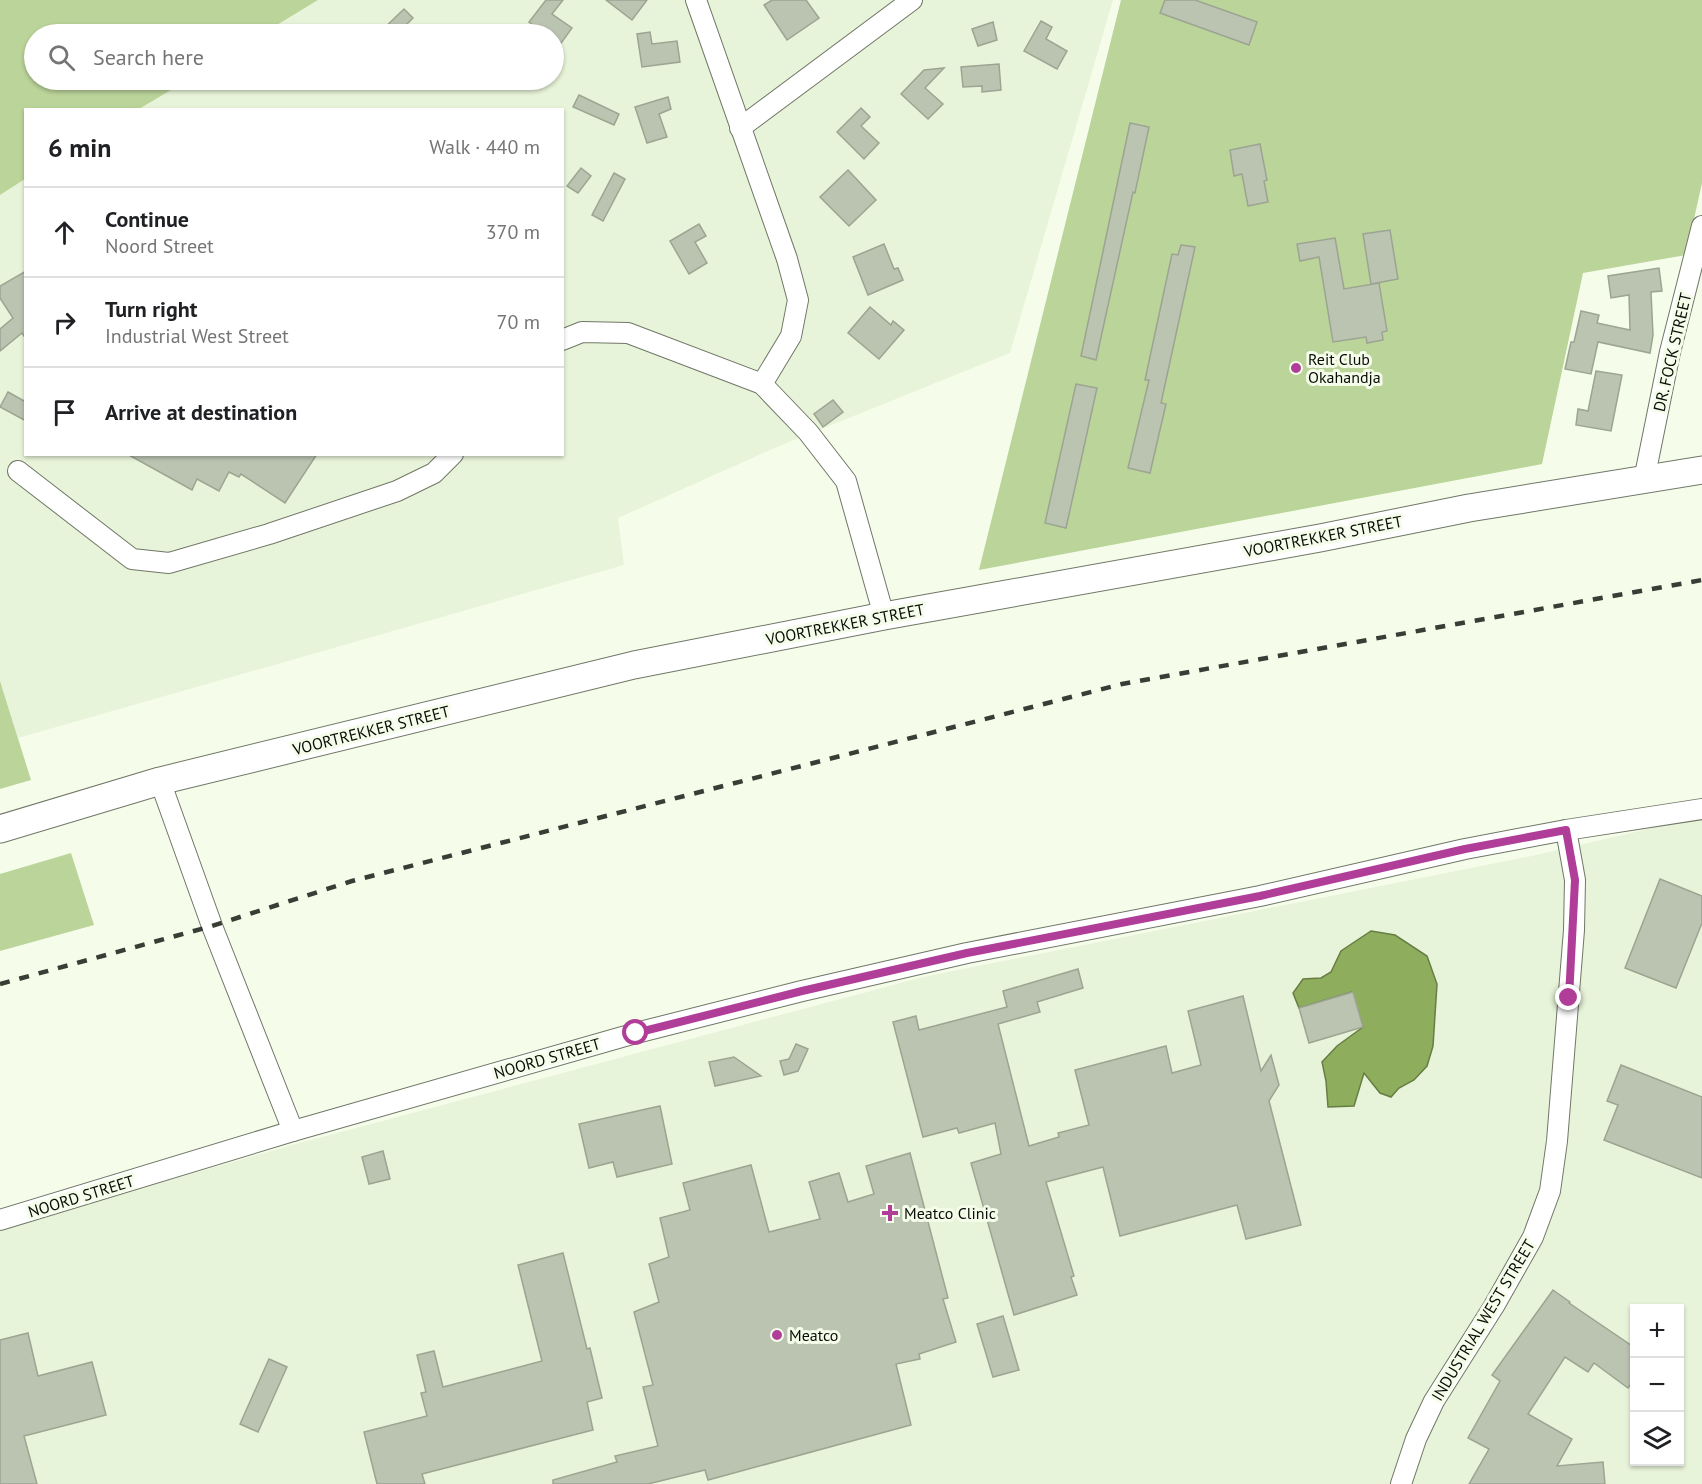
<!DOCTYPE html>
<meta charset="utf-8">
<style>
:root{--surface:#fff;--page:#f6f6f6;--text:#202124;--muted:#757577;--line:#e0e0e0}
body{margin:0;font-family:"PT Sans",sans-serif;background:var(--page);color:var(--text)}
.controls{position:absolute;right:18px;bottom:18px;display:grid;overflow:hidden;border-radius:0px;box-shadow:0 2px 4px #0004}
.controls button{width:54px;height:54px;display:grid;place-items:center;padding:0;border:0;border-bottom:2px solid var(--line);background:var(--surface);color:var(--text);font:30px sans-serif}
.stop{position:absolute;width:18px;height:18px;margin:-14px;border:4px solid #b03e99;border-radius:50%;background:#fff}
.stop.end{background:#b03e99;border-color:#fff;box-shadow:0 2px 6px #0008}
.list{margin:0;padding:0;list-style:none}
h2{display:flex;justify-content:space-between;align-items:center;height:78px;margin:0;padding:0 24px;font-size:26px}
h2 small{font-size:20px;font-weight:400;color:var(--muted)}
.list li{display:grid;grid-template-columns:39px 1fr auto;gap:18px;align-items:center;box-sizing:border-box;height:90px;padding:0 24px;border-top:2px solid var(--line)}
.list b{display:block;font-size:22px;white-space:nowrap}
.list p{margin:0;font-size:20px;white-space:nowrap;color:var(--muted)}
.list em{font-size:20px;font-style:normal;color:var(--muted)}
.icon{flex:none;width:33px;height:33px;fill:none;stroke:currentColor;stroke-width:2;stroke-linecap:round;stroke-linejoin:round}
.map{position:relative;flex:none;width:1702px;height:1484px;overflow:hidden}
.search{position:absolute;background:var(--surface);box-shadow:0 2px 4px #0004;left:24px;top:24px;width:540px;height:66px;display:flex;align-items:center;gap:15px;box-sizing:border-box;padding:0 21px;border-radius:33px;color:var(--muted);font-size:22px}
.panel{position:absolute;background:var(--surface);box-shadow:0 2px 4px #0004;left:24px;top:108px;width:540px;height:348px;border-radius:0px}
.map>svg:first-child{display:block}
.built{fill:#e8f4d9;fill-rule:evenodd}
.green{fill:#bbd499}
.water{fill:#8eae5e;stroke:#667e44;stroke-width:1.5}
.building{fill:#bbc3b1;stroke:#9ca492;stroke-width:1.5}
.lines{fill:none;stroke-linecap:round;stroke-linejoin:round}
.street-casing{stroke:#707767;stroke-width:22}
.secondary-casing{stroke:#707767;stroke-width:29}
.street{stroke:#fff;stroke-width:20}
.secondary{stroke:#fff;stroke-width:27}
.rail{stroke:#393d35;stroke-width:4.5;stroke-dasharray:10 10;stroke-linecap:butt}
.route{stroke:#b03e99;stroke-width:8}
.poi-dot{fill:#b03e99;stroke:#f5fdea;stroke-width:2}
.labels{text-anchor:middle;stroke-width:6;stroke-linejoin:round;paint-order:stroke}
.street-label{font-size:16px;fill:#0a0d07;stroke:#f5fdea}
.poi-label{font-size:16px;fill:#0a0d07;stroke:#f5fdea;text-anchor:start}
</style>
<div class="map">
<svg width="1702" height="1484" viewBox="0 0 1702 1484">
<rect width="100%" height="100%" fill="#f5fdea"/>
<!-- built -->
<g class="built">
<polygon points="318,0 1113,0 1010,353 777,447 618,518 624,565 18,738 0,681 0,195 25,179 26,454 562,454 562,110 139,109 188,80 554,80 554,34 262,34"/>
<path d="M1702,812V1484H0V1229L292,1145L923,977L1541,854L1665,825ZM1634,1308H1680V1462H1634Z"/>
</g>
<!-- green -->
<g class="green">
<polygon points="0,0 318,0 262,34 34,34 34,80 188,80 139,109 26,110 25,179 0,195"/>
<polygon points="1121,0 1702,0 1702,183 1686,255 1583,273 1542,464 979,570"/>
<polygon points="0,681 31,780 0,789"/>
<polygon points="71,853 94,925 0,951 0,874"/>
</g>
<!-- water -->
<polygon class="water" points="1371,931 1395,935 1427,956 1437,984 1433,1046 1427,1066 1414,1080 1399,1088 1391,1097 1380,1093 1364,1073 1354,1106 1328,1107 1326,1081 1322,1062 1337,1046 1363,1027 1352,992 1299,1008 1293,993 1303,979 1321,978 1331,972 1341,951"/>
<!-- building -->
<g class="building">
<polygon points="546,0 563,0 552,14 572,28 554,53 554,34 546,34 529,22"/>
<polygon points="606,0 647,0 632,20"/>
<polygon points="772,0 806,0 819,18 787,40 764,5"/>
<polygon points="1165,0 1195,0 1257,22 1249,45 1160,13"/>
<polygon points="404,9 413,18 397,34 378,34"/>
<polygon points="1041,21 1052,27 1046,39 1067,51 1057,69 1024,51"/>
<polygon points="993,22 997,40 978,46 972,29"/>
<polygon points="650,32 652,44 677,41 680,62 642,67 637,34"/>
<polygon points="999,64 1001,90 982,92 982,86 963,87 961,67"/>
<polygon points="944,68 925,88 943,104 928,119 901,94 924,70"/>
<polygon points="579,95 619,114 614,125 573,107"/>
<polygon points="668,97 671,109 659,114 667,137 647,143 635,107"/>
<polygon points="861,108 870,117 861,126 879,143 864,159 837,132"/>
<polygon points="1130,123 1149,127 1135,193 1133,192 1096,360 1081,356"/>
<polygon points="1260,144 1267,180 1264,181 1268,202 1248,206 1242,174 1234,176 1230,150"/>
<polygon points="581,168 591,176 578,193 567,186"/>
<polygon points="848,170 876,200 849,226 820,197"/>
<polygon points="614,173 625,179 603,221 592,215"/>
<polygon points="699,224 706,236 695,242 707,263 689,274 670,241"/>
<polygon points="1390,230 1398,279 1371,284 1363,234"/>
<polygon points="1335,238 1344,289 1379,283 1387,331 1382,332 1383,340 1367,343 1366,337 1333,342 1319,257 1300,261 1297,244"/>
<polygon points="884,244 894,269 898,268 903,280 868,295 853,257"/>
<polygon points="1181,245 1195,247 1161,403 1166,404 1150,473 1128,468 1149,380 1145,380 1172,254 1178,255"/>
<polygon points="1659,268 1662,291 1651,292 1653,335 1650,353 1598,342 1591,374 1565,369 1571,342 1574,342 1581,311 1599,315 1597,323 1630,330 1629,295 1611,298 1608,276"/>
<polygon points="26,271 26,339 22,333 0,351 0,329 13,318 0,298 0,286"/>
<polygon points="870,307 891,325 893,321 904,330 879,359 848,333"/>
<polygon points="1596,371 1622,375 1611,431 1576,425 1578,409 1588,411"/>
<polygon points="1076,384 1097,388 1066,528 1045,523"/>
<polygon points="8,392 26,402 26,421 0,407"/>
<polygon points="833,400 843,412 823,427 814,414"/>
<polygon points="127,454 317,454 285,503 241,474 239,477 229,472 219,491 197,479 192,490"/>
<polygon points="1660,879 1702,896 1702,923 1676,988 1625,968"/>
<polygon points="1078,969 1083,988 1037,1002 1040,1012 998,1024 1029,1146 1059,1137 1058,1133 1089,1125 1075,1070 1166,1046 1172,1073 1201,1065 1188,1011 1243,996 1261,1071 1271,1055 1279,1085 1269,1101 1301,1225 1246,1239 1237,1205 1120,1236 1103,1167 1046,1182 1074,1276 1071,1277 1077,1295 1014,1315 971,1163 1001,1154 995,1123 959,1133 957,1128 923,1137 893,1022 916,1016 919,1030 1007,1007 1003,991"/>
<polygon points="1353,992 1363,1027 1309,1043 1299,1008"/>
<polygon points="796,1044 808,1049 798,1071 784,1075 780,1061 789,1059"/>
<polygon points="734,1057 761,1076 715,1086 709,1062"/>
<polygon points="1621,1065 1702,1097 1702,1178 1604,1140 1618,1105 1607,1101"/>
<polygon points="660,1106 672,1164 617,1177 613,1162 589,1168 579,1124"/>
<polygon points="383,1151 390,1179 369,1184 362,1157"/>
<polygon points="910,1153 948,1298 943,1299 956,1342 919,1354 920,1359 896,1364 911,1425 708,1480 705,1470 648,1484 553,1484 553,1480 617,1462 615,1456 658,1446 643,1387 653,1385 634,1312 659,1302 649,1264 669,1257 660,1218 690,1210 683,1183 751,1165 769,1232 820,1219 809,1182 839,1173 848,1202 874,1194 866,1166"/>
<polygon points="563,1253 587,1349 590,1348 602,1398 587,1402 593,1430 422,1474 425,1484 377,1484 364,1432 427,1416 421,1393 426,1392 417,1355 434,1351 443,1387 542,1361 518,1265"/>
<polygon points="1553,1290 1570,1302 1569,1303 1635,1348 1635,1379 1628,1388 1594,1363 1588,1372 1565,1357 1528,1414 1572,1439 1557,1466 1603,1462 1605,1484 1469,1484 1489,1449 1468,1438 1500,1381 1492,1375"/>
<polygon points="1003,1316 1019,1370 993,1377 977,1324"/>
<polygon points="28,1333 38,1376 92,1362 106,1415 24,1436 37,1484 0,1484 0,1340"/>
<polygon points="269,1359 287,1367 258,1432 240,1424"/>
</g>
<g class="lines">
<defs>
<g id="street">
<polyline points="696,0 787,259 798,300 791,336 762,384"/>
<polyline points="740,128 912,0"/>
<polyline points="562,340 582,332 628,333 762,384 808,432 846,481 884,616"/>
<polyline points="18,471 132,559 169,563 269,534 397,491 434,473 453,454"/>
<polyline points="1644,480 1670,352 1702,226"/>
<polyline points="160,781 212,926 293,1131"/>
<polyline points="0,1220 293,1131 636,1033 802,991 967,953 1260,896 1465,849 1566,830 1702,809"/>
<polyline points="1401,1484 1416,1439 1434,1401 1494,1306 1533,1237 1550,1191 1557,1141 1574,930 1575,880 1566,830"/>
</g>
<polyline id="secondary" points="0,829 160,781 634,665 884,616 1320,538 1469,508 1702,470"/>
</defs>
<!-- street casing -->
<use href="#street" class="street-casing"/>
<!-- secondary casing -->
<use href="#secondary" class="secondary-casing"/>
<!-- street -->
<use href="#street" class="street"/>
<!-- secondary -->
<use href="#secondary" class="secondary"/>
<!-- rail -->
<polyline class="rail" points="0,984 212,926 352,881 1122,684 1702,580"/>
</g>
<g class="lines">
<!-- route -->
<polyline class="route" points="636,1033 802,991 967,953 1260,896 1465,849 1566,830 1575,880 1569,998"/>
</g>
<!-- markers -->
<g class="poi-dot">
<circle cx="1296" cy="368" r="6"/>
<path d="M887 1204h6v6h6v6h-6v6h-6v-6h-6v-6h6z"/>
<circle cx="777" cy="1335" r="6"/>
</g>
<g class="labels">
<!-- street labels -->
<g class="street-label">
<text transform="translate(1672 352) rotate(-77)" y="6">DR. FOCK STREET</text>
<text transform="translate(1323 536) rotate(-11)" y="6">VOORTREKKER STREET</text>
<text transform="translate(845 624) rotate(-11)" y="6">VOORTREKKER STREET</text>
<text transform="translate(371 730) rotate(-14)" y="6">VOORTREKKER STREET</text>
<text transform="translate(547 1058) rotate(-16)" y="6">NOORD STREET</text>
<text transform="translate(81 1196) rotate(-17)" y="6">NOORD STREET</text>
<text transform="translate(1483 1320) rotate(-59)" y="6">INDUSTRIAL WEST STREET</text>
</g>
<!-- poi labels -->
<g class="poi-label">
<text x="1308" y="365">Reit Club<tspan x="1308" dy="18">Okahandja</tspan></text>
<text x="904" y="1219">Meatco Clinic</text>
<text x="789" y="1341">Meatco</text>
</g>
</g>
</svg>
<div class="controls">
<button>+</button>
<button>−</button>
<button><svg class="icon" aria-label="layers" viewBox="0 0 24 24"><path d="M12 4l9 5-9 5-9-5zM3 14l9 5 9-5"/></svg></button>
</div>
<div class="stop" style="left:636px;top:1033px"></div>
<div class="stop end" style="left:1569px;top:998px"></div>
<div class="search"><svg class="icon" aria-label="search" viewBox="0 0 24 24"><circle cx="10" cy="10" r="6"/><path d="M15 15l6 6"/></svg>Search here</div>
<section class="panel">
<h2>6 min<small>Walk · 440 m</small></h2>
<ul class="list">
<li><svg class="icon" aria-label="ahead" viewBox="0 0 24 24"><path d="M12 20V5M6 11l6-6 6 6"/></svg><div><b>Continue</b><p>Noord Street</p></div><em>370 m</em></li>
<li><svg class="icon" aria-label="right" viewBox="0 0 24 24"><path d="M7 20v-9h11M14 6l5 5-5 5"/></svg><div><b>Turn right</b><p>Industrial West Street</p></div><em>70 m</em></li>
<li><svg class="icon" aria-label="arrive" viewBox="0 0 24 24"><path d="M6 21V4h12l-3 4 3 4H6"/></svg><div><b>Arrive at destination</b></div></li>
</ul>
</section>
</div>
